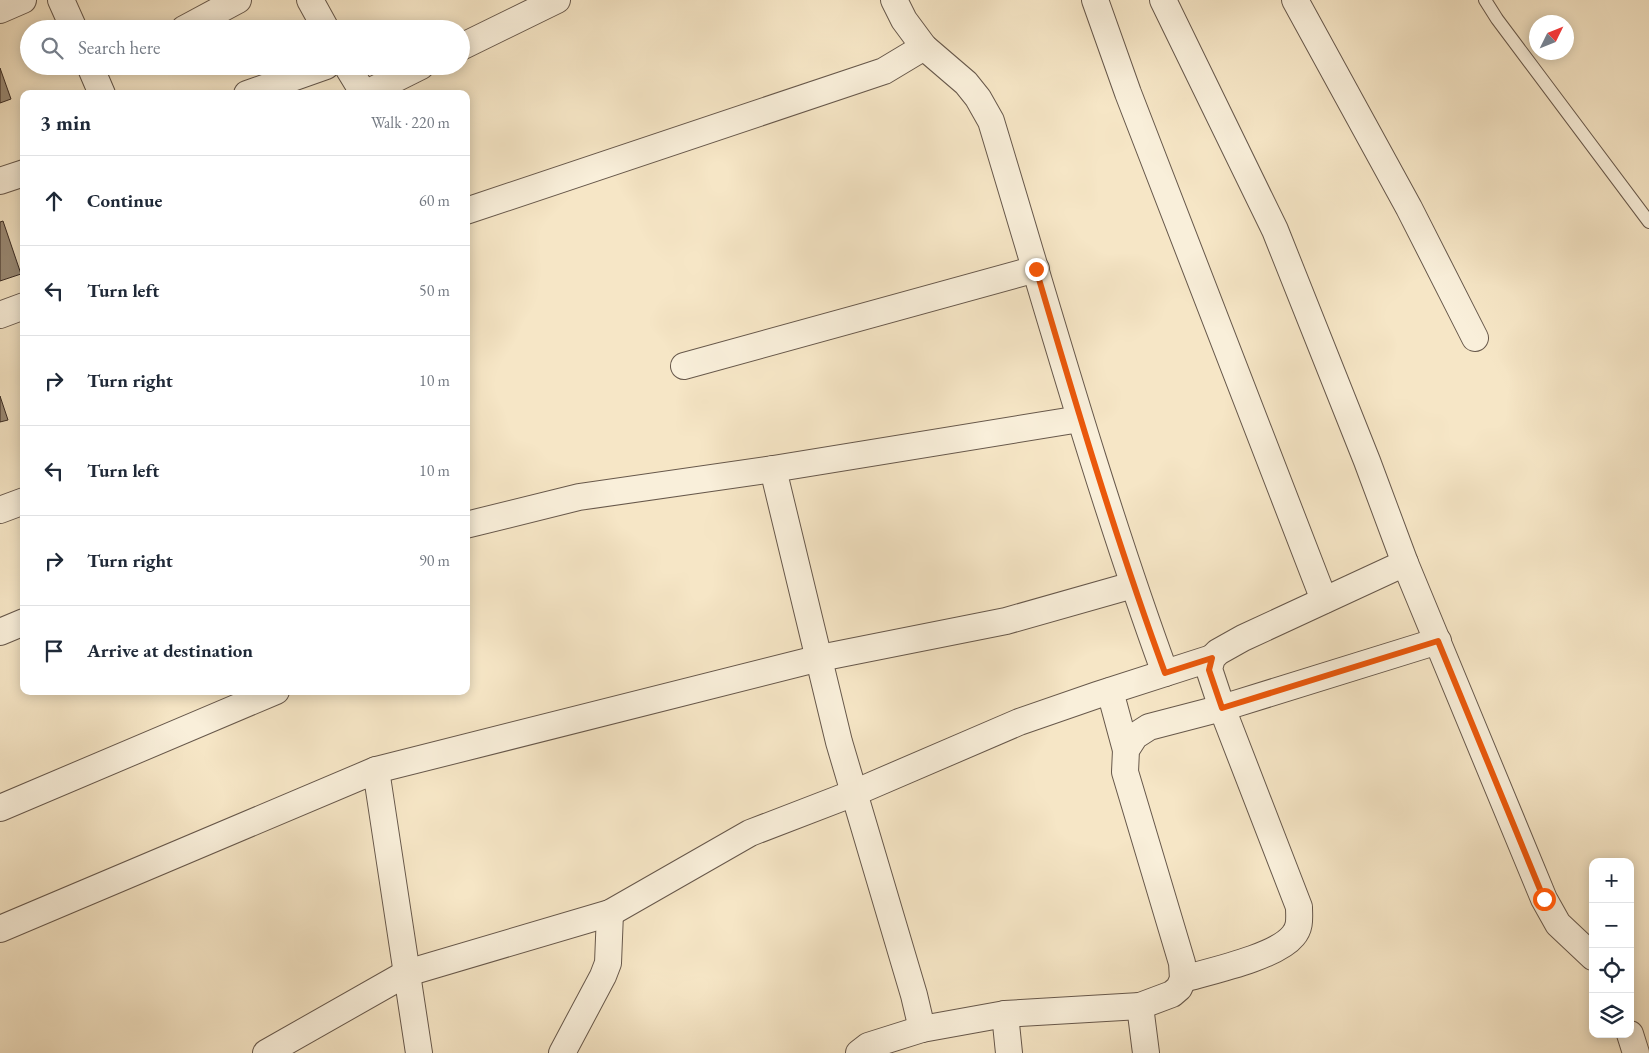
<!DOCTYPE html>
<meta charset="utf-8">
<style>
:root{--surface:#fff;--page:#f2f2f3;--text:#1f2937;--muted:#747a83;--line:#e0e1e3}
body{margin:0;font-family:"EB Garamond",serif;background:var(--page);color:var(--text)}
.controls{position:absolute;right:15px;bottom:15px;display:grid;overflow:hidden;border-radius:10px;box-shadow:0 2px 12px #0003}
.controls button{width:45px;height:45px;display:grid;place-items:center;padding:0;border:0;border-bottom:1px solid var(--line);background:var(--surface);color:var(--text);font:25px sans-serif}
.compass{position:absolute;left:1529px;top:15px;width:45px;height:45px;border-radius:50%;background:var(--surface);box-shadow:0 2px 12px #0003;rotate:47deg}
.stop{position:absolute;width:15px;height:15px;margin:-11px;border:4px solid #ea580c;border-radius:50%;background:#fff}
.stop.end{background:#ea580c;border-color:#fff;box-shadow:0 1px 5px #0008}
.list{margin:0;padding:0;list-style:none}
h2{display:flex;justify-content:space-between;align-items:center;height:65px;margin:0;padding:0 20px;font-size:21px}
h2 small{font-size:16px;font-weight:400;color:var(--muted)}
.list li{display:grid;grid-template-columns:32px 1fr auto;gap:15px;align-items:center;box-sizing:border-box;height:90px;padding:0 20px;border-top:1px solid var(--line)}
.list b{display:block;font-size:19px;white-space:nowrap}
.list em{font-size:16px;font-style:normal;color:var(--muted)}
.icon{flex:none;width:28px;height:28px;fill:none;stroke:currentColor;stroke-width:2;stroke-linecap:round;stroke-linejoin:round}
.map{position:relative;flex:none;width:1649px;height:1053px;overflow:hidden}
.search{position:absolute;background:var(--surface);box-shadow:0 2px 12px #0003;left:20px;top:20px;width:450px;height:55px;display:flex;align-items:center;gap:12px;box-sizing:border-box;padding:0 18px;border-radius:28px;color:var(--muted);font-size:19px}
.panel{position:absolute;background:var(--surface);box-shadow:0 2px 12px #0003;left:20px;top:90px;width:450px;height:605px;border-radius:10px}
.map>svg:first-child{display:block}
.building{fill:#9a8b77;stroke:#372922}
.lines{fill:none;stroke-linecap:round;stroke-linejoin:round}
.service-casing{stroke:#67584b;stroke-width:14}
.minor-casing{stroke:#67584b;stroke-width:28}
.service{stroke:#f9efda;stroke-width:12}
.minor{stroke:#f9efda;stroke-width:26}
.route{stroke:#ea580c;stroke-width:6}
</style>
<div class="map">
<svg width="1649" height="1053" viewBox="0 0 1649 1053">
<rect width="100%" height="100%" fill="#f6e6c6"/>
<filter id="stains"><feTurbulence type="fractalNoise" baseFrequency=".004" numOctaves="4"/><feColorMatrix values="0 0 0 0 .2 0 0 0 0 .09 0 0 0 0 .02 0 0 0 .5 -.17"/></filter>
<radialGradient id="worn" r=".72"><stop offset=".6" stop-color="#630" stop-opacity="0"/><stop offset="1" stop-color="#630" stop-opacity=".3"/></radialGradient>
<!-- building -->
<g class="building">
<polygon points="0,68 11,99 0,103"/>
<polygon points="3,221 21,274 0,281 0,222"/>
<polygon points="0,396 8,420 0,422"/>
</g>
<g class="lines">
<defs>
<polyline id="service" points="1485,0 1497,19 1649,222"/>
<g id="minor">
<polyline points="61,0 74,29"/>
<polyline points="310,0 326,29"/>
<path d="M894,0L904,20L924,47L966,83L978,98L991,121C1047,306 1099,492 1165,673"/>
<polyline points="1095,0 1128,93 1324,600"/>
<polyline points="1163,0 1275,230 1367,461 1405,563 1544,899 1558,924 1593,957"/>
<polyline points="1295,0 1409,208 1475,338"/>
<polyline points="0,10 23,0"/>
<polyline points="184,29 238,0"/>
<polyline points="461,47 557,0"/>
<polyline points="90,66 102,94"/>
<polyline points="347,66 364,94"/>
<polyline points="247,94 326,66"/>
<polyline points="365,94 421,66"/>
<polyline points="0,181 24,173"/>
<polyline points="466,211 884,71 924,47"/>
<polyline points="0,315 24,306"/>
<polyline points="684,366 1036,269"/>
<polyline points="773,469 839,742 914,995 922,1029"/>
<polyline points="0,510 24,501"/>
<polyline points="466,525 579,497 773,469 1080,419"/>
<polyline points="0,632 24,622"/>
<polyline points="1110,691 1126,750"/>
<polyline points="376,770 820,658 1006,621 1133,585"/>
<polyline points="0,808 276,691"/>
<polyline points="0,929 376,770 419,1053"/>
<path d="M1183,979C1211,971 1276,957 1293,936C1301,927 1299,917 1299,907L1222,708L1209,669L1212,658L1218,652L1243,638L1405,563"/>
<polyline points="1140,1006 1146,1053"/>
<polyline points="1005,1014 1009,1053"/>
<polyline points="1630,1034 1636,1053"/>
<polyline points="266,1053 407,973 610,913 750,833 854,793 1019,722 1097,695 1212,658"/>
<polyline points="562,1053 603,976 608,963 610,913"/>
<polyline points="859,1053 868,1046 922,1029 1005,1014 1140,1006 1172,994 1179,988 1183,979 1182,963 1125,772 1126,750 1135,736 1149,727 1222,708 1438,641"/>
</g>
</defs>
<!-- service casing -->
<use href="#service" class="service-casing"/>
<!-- minor casing -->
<use href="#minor" class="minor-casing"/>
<!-- service -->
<use href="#service" class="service"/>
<!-- minor -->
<use href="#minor" class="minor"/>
</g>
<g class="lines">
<!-- route -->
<path class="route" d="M1036,269C1076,405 1116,540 1165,673L1212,658L1209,670L1222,708L1438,641L1544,899"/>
</g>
<rect width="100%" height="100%" filter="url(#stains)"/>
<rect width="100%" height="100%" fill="url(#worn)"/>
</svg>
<div class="controls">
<button>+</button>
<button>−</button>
<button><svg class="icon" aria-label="locate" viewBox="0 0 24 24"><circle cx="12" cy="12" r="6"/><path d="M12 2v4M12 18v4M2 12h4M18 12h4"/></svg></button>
<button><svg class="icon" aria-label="layers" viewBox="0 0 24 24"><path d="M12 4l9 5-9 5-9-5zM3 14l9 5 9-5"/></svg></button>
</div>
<svg class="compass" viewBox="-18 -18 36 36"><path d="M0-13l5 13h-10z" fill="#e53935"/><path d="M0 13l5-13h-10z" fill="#747a83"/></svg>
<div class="stop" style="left:1544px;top:899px"></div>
<div class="stop end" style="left:1036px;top:269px"></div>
<div class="search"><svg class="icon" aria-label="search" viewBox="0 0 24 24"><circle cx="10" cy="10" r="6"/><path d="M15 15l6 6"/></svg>Search here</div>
<section class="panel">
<h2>3 min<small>Walk · 220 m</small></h2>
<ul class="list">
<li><svg class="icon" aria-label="ahead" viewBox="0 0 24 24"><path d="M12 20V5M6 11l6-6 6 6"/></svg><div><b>Continue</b></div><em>60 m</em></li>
<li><svg class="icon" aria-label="left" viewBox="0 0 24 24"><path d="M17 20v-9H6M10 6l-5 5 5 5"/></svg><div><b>Turn left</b></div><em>50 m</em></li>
<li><svg class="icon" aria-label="right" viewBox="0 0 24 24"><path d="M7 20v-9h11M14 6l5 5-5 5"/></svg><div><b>Turn right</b></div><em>10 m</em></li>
<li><svg class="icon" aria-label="left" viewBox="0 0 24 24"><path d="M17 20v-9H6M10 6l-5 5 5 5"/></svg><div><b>Turn left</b></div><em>10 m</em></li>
<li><svg class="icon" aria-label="right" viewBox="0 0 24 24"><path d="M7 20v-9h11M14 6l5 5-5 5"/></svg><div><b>Turn right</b></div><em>90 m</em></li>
<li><svg class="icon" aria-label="arrive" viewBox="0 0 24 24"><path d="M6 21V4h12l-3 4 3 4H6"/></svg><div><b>Arrive at destination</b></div></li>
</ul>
</section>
</div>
